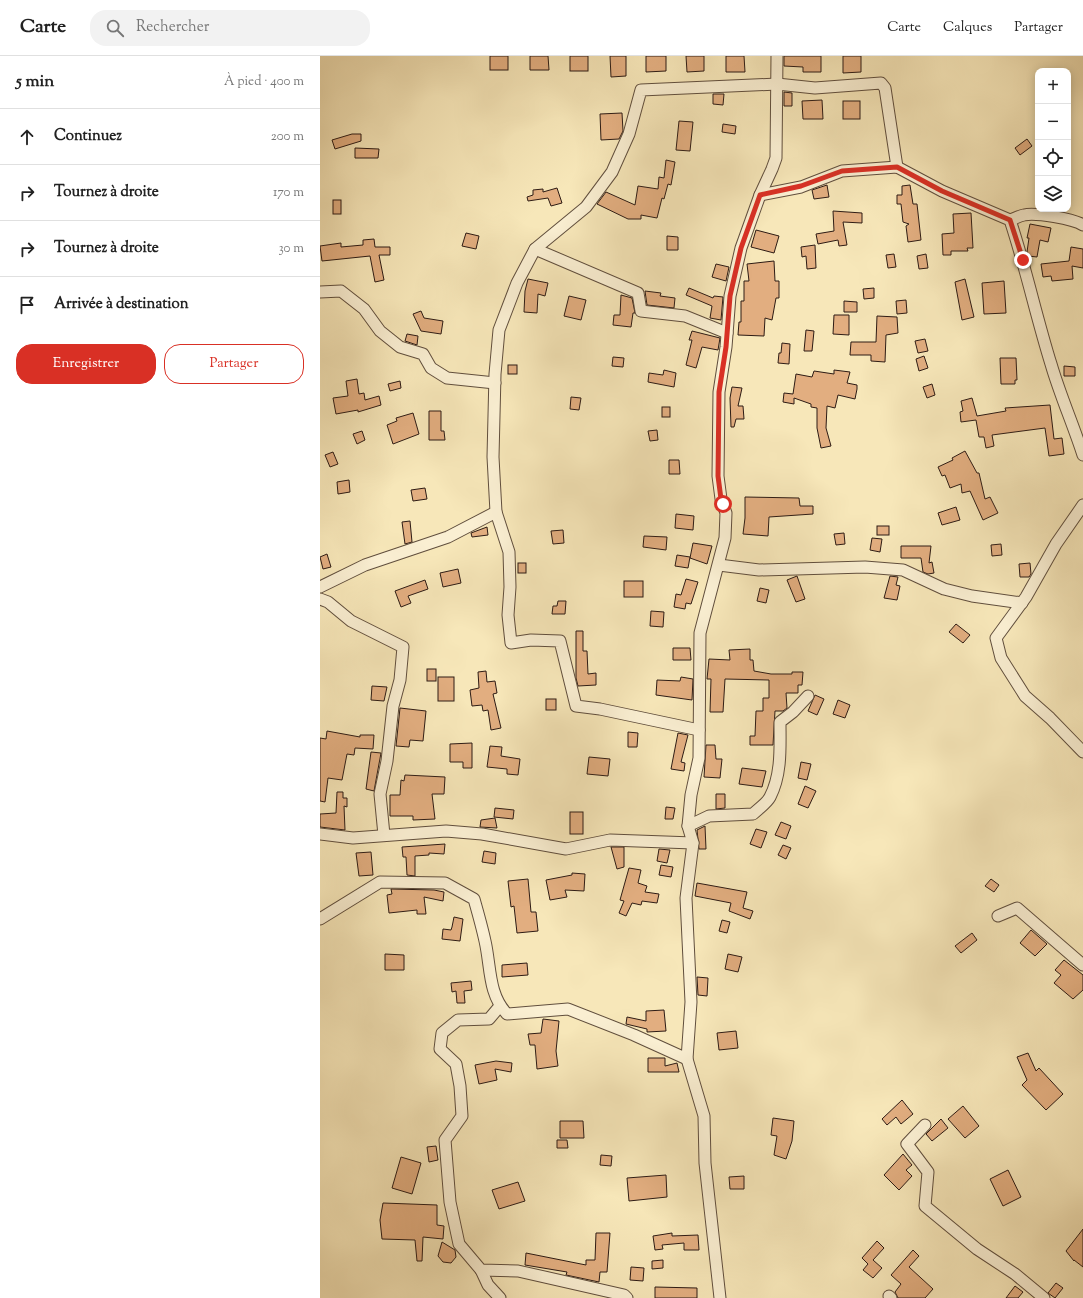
<!DOCTYPE html>
<html lang="fr">
<meta charset="utf-8">
<style>
:root{--surface:#fff;--page:#f2f2f2;--text:#222;--muted:#767676;--line:#e0e0e0;--accent:#d93025}
body{margin:0;font-family:"Sorts Mill Goudy",serif;background:var(--page);color:var(--text)}
.controls{position:absolute;right:12px;top:12px;display:grid;overflow:hidden;border-radius:8px;box-shadow:0 2px 10px #0003}
.controls button{width:36px;height:36px;display:grid;place-items:center;padding:0;border:0;border-bottom:1px solid var(--line);background:var(--surface);color:var(--text);font:20px sans-serif}
.stop{position:absolute;width:12px;height:12px;margin:-9px;border:3px solid #d93025;border-radius:50%;background:#fff}
.stop.end{background:#d93025;border-color:#fff;box-shadow:0 1px 4px #0008}
.list{margin:0;padding:0;list-style:none}
h2{display:flex;justify-content:space-between;align-items:center;height:52px;margin:0;padding:0 16px;font-size:17px}
h2 small{font-size:13px;font-weight:400;color:var(--muted)}
.list li{display:grid;grid-template-columns:26px 1fr auto;gap:12px;align-items:center;box-sizing:border-box;height:56px;padding:0 16px;border-top:1px solid var(--line)}
.list b{display:block;font-size:15px;white-space:nowrap}
.list em{font-size:13px;font-style:normal;color:var(--muted)}
.actions{display:flex;gap:8px;padding:12px 16px}
.actions a{flex:1;padding:9px 0;border:1px solid var(--accent);border-radius:16px;text-align:center;font-size:14px;color:var(--accent)}
.actions .main{background:var(--accent);color:#fff}
.icon{flex:none;width:22px;height:22px;fill:none;stroke:currentColor;stroke-width:2;stroke-linecap:round;stroke-linejoin:round}
.map{position:relative;flex:none;width:763px;height:1242px;overflow:hidden}
header{display:flex;align-items:center;gap:24px;box-sizing:border-box;height:56px;padding:0 20px;background:var(--surface);border-bottom:1px solid var(--line)}
header strong{font-size:19px}
nav{display:flex;gap:22px;margin-inline-start:auto;font-size:14px}
.search{width:280px;height:36px;background:var(--page);display:flex;align-items:center;gap:10px;box-sizing:border-box;padding:0 14px;border-radius:16px;color:var(--muted);font-size:15px}
main{display:flex}
aside{flex:1;background:var(--surface)}
.map>svg:first-child{display:block}
.building{fill:#e2ae80;stroke:#2d1b14}
.lines{fill:none;stroke-linecap:round;stroke-linejoin:round}
.minor-casing{stroke:#604e3d;stroke-width:13}
.minor{stroke:#faefd2;stroke-width:11}
.route{stroke:#d93025;stroke-width:5}
</style>
<header>
<strong>Carte</strong>
<div class="search"><svg class="icon" aria-label="search" viewBox="0 0 24 24"><circle cx="10" cy="10" r="6"/><path d="M15 15l6 6"/></svg>Rechercher</div>
<nav><a>Carte</a><a>Calques</a><a>Partager</a></nav>
</header>
<main>
<aside>
<h2>5 min<small>À pied · 400 m</small></h2>
<ul class="list">
<li><svg class="icon" aria-label="ahead" viewBox="0 0 24 24"><path d="M12 20V5M6 11l6-6 6 6"/></svg><div><b>Continuez</b></div><em>200 m</em></li>
<li><svg class="icon" aria-label="right" viewBox="0 0 24 24"><path d="M7 20v-9h11M14 6l5 5-5 5"/></svg><div><b>Tournez à droite</b></div><em>170 m</em></li>
<li><svg class="icon" aria-label="right" viewBox="0 0 24 24"><path d="M7 20v-9h11M14 6l5 5-5 5"/></svg><div><b>Tournez à droite</b></div><em>30 m</em></li>
<li><svg class="icon" aria-label="arrive" viewBox="0 0 24 24"><path d="M6 21V4h12l-3 4 3 4H6"/></svg><div><b>Arrivée à destination</b></div></li>
</ul>
<div class="actions"><a class="main">Enregistrer</a><a>Partager</a></div>
</aside>
<div class="map">
<svg width="763" height="1242" viewBox="0 0 763 1242">
<rect width="100%" height="100%" fill="#f7e7b9"/>
<filter id="stains"><feTurbulence type="fractalNoise" baseFrequency=".005" numOctaves="4"/><feColorMatrix values="0 0 0 0 .2 0 0 0 0 .09 0 0 0 0 .02 0 0 0 .5 -.17"/></filter>
<radialGradient id="worn" r=".72"><stop offset=".6" stop-color="#630" stop-opacity="0"/><stop offset="1" stop-color="#630" stop-opacity=".3"/></radialGradient>
<!-- building -->
<g class="building">
<rect x="170" y="0" width="18" height="14"/>
<polygon points="210,0 228,0 229,14 210,14"/>
<rect x="250" y="0" width="18" height="15"/>
<polygon points="290,0 306,0 306,20 291,21"/>
<polygon points="326,0 346,0 346,15 326,16"/>
<polygon points="366,0 384,0 384,15 367,16"/>
<polygon points="406,0 424,0 425,16 406,16"/>
<polygon points="464,0 501,0 501,16 483,16 483,11 464,10"/>
<polygon points="523,0 541,0 541,16 523,17"/>
<polygon points="464,36 472,37 472,50 464,50"/>
<polygon points="393,38 404,38 403,49 393,48"/>
<polygon points="502,44 503,63 483,63 482,45"/>
<rect x="523" y="45" width="17" height="18"/>
<polygon points="302,57 303,75 299,83 281,84 280,58"/>
<polygon points="359,65 373,66 370,95 356,94"/>
<polygon points="403,68 416,70 415,78 402,76"/>
<polygon points="32,78 41,78 41,85 15,93 12,84"/>
<polygon points="707,83 712,90 700,99 695,92"/>
<polygon points="35,92 59,93 58,102 35,102"/>
<polygon points="346,104 355,106 351,129 348,128 344,143 342,142 337,162 321,159 321,163 308,163 277,148 286,136 315,149 318,130 338,133 339,121 344,122"/>
<polygon points="507,129 509,141 494,143 492,134"/>
<polygon points="590,129 593,148 597,148 601,184 588,186 586,170 589,168 583,166 581,148 577,148 577,139 582,139 582,130"/>
<polygon points="237,132 242,147 231,150 228,142 208,145 207,141 213,139 213,134 223,133 223,136"/>
<rect x="13" y="144" width="8" height="14"/>
<polygon points="513,155 542,157 542,167 523,166 527,189 519,190 518,184 498,188 496,178 514,175"/>
<polygon points="651,157 653,192 647,192 648,195 631,195 631,199 623,199 622,178 634,177 633,158"/>
<polygon points="710,168 731,172 728,186 720,184 717,201 708,200 707,196 709,182 707,182"/>
<polygon points="436,174 459,180 454,197 431,191"/>
<polygon points="146,177 159,180 156,193 142,190"/>
<polygon points="347,180 358,181 358,194 347,194"/>
<polygon points="54,183 55,191 70,191 70,199 59,199 64,224 55,226 50,200 2,205 0,190 21,187 21,191 43,189 43,184"/>
<polygon points="495,189 496,212 487,213 486,200 482,201 481,191"/>
<polygon points="751,191 763,193 763,212 752,210 753,223 732,225 731,220 723,221 721,208 749,205"/>
<polygon points="574,198 576,211 568,212 566,199"/>
<polygon points="606,198 608,212 599,213 597,200"/>
<polygon points="454,205 455,225 459,225 459,242 456,242 452,264 445,262 444,280 418,279 419,266 421,266 421,245 424,245 424,225 429,225 427,208"/>
<polygon points="396,208 409,211 406,225 392,221"/>
<polygon points="208,223 228,227 225,240 218,238 217,257 204,256 205,235"/>
<polygon points="645,223 654,261 642,264 635,226"/>
<polygon points="684,225 686,257 664,258 662,227"/>
<polygon points="369,232 393,242 394,240 403,241 401,264 390,262 392,250 366,239"/>
<polygon points="554,232 554,242 544,243 543,233"/>
<polygon points="325,235 341,237 340,240 355,242 354,252 327,249"/>
<polygon points="301,239 312,242 315,257 313,257 311,271 293,269 294,259 300,259"/>
<polygon points="249,240 266,244 261,264 244,260"/>
<polygon points="586,244 587,257 577,258 576,245"/>
<polygon points="524,245 537,246 537,256 524,256"/>
<polygon points="101,255 104,262 123,265 121,278 101,275 93,258"/>
<polygon points="514,259 529,259 529,279 513,278"/>
<polygon points="557,260 577,261 578,277 566,279 565,306 551,305 551,299 530,299 531,286 556,286"/>
<polygon points="486,274 494,275 492,295 484,295"/>
<polygon points="372,275 400,282 398,294 382,291 376,312 366,309 372,284 369,284"/>
<polygon points="87,278 98,280 97,289 85,285"/>
<polygon points="605,283 608,295 598,297 595,285"/>
<polygon points="462,287 470,288 469,308 458,307 459,297 461,297"/>
<polygon points="604,300 608,312 599,315 596,303"/>
<polygon points="293,301 304,302 303,311 292,310"/>
<polygon points="680,302 696,302 697,324 695,324 695,328 681,328"/>
<rect x="188" y="309" width="9" height="9"/>
<polygon points="744,310 755,311 755,320 744,320"/>
<polygon points="344,314 356,317 354,331 328,326 329,317 343,319"/>
<polygon points="514,314 530,316 527,327 537,329 537,333 535,343 518,339 515,352 507,350 506,372 511,390 501,392 497,372 497,352 491,351 491,348 474,342 474,348 463,346 464,337 473,338 476,318 492,321 494,315 514,318"/>
<polygon points="37,323 39,338 44,337 45,344 59,340 61,349 38,356 38,354 16,358 13,342 28,340 26,325"/>
<polygon points="80,325 81,332 70,335 68,328"/>
<polygon points="612,328 615,339 607,342 603,331"/>
<polygon points="412,331 422,332 418,350 423,350 424,363 416,363 414,371 411,371 410,342"/>
<polygon points="251,341 261,342 259,354 250,353"/>
<polygon points="652,342 657,360 686,355 685,352 730,349 734,383 742,382 744,398 729,400 725,372 672,379 674,390 666,392 664,381 659,381 656,364 641,366 640,356 643,355 641,345"/>
<rect x="342" y="351" width="8" height="10"/>
<polygon points="109,355 121,355 121,375 124,375 125,384 109,384"/>
<polygon points="93,357 99,378 73,388 67,369 77,365 76,362"/>
<polygon points="337,374 338,384 330,385 328,375"/>
<polygon points="42,375 45,384 37,388 33,378"/>
<polygon points="645,395 657,417 659,417 665,443 670,441 678,457 663,464 650,435 642,437 641,428 630,432 625,419 622,420 618,411 633,404 632,402"/>
<polygon points="13,396 18,408 10,411 5,399"/>
<polygon points="349,404 359,404 360,418 349,418"/>
<polygon points="29,424 30,436 18,438 17,426"/>
<polygon points="105,432 107,443 93,445 91,434"/>
<polygon points="425,441 479,442 480,450 493,450 493,458 449,461 448,480 423,478 425,462"/>
<polygon points="636,451 640,464 622,469 618,457"/>
<polygon points="356,458 374,460 373,474 355,472"/>
<polygon points="90,465 92,486 85,488 82,466"/>
<rect x="557" y="470" width="12" height="9"/>
<polygon points="167,471 168,479 152,481 151,477"/>
<polygon points="243,474 244,487 233,488 231,475"/>
<polygon points="524,477 525,488 516,489 514,478"/>
<polygon points="324,480 347,481 346,494 323,491"/>
<polygon points="552,482 562,483 560,496 550,494"/>
<polygon points="373,487 392,490 387,508 370,502"/>
<polygon points="681,488 682,499 672,500 671,489"/>
<polygon points="581,490 611,490 609,507 612,506 614,517 608,518 603,516 601,502 581,502"/>
<polygon points="7,498 11,511 3,513 0,501"/>
<polygon points="357,499 370,501 368,512 355,510"/>
<rect x="198" y="507" width="8" height="10"/>
<polygon points="710,507 711,518 709,521 700,521 699,508"/>
<polygon points="138,513 141,527 123,531 120,517"/>
<polygon points="477,520 485,543 476,546 467,524"/>
<polygon points="570,520 578,521 576,529 580,530 577,544 564,542"/>
<polygon points="366,523 378,526 371,548 366,547 365,553 354,551 356,538 361,539"/>
<polygon points="105,524 108,533 88,540 91,547 81,551 75,535"/>
<rect x="304" y="525" width="19" height="16"/>
<polygon points="440,532 449,534 446,547 437,545"/>
<polygon points="238,545 246,545 245,558 232,558 233,550 237,550"/>
<polygon points="331,555 344,556 343,571 330,570"/>
<polygon points="636,568 650,579 643,587 629,576"/>
<polygon points="256,575 263,575 263,595 267,595 268,618 276,617 276,629 258,630 256,622"/>
<polygon points="353,592 370,592 371,604 353,604"/>
<polygon points="430,593 430,604 433,604 434,615 451,618 472,618 472,616 483,616 482,629 478,629 478,637 466,637 467,652 463,655 455,655 453,689 430,689 430,680 435,680 436,655 443,655 443,642 449,642 449,624 405,623 403,656 390,656 391,623 387,623 389,603 410,604 409,594"/>
<rect x="107" y="613" width="9" height="12"/>
<polygon points="166,615 167,626 175,625 177,637 173,638 181,672 171,674 168,654 163,655 162,649 152,650 150,634 159,632 158,616"/>
<rect x="118" y="621" width="16" height="24"/>
<polygon points="361,621 373,623 372,644 336,639 337,624 360,625"/>
<polygon points="52,630 67,631 64,645 51,644"/>
<polygon points="495,639 504,643 497,659 488,655"/>
<rect x="226" y="643" width="10" height="11"/>
<polygon points="518,644 530,649 525,662 513,658"/>
<polygon points="80,652 106,655 103,685 90,684 89,691 76,690"/>
<polygon points="7,675 40,681 40,679 54,679 53,693 35,692 34,699 27,698 22,724 8,722 5,746 0,745 0,682 6,683"/>
<polygon points="308,676 318,677 317,691 308,691"/>
<polygon points="358,677 368,679 361,706 365,707 364,715 351,713"/>
<polygon points="152,687 152,712 143,712 143,706 130,706 130,688"/>
<polygon points="386,689 395,689 396,703 402,703 400,722 384,721"/>
<polygon points="170,690 182,691 181,700 200,703 198,719 187,718 187,713 167,711"/>
<polygon points="51,696 61,697 54,735 46,733"/>
<polygon points="269,701 290,703 288,720 267,718"/>
<polygon points="481,706 491,708 487,724 478,722"/>
<polygon points="422,712 446,715 442,731 419,728"/>
<polygon points="85,719 125,721 124,738 112,738 115,763 93,764 93,760 70,760 70,739 80,739 81,724 84,725"/>
<polygon points="485,730 496,735 488,752 478,748"/>
<polygon points="17,736 23,736 23,742 27,742 27,751 24,750 25,774 0,771 0,758 16,757"/>
<polygon points="396,738 405,738 405,752 396,753"/>
<polygon points="346,751 355,752 353,763 345,763"/>
<polygon points="175,752 194,754 193,763 174,761"/>
<rect x="250" y="756" width="13" height="22"/>
<polygon points="175,762 177,772 160,771 161,764"/>
<polygon points="461,766 471,770 466,783 455,779"/>
<polygon points="385,770 386,793 379,793 377,774"/>
<polygon points="436,773 447,776 441,792 430,788"/>
<polygon points="125,788 124,798 109,797 109,799 95,800 95,820 87,819 86,801 83,801 82,791"/>
<polygon points="463,789 471,792 466,803 458,799"/>
<polygon points="291,791 304,791 304,811 297,813"/>
<polygon points="339,793 350,794 347,807 337,805"/>
<polygon points="164,795 176,797 175,808 162,806"/>
<polygon points="51,796 53,819 39,820 36,797"/>
<polygon points="341,809 353,811 351,821 339,819"/>
<polygon points="309,812 321,814 318,827 327,830 325,836 339,838 337,847 322,845 321,849 312,847 306,860 299,857 304,845 300,844"/>
<polygon points="252,817 265,818 264,835 245,834 247,841 230,844 226,824 252,819"/>
<polygon points="208,823 211,856 216,856 218,875 197,877 194,850 191,851 188,825"/>
<polygon points="671,823 679,829 674,836 665,830"/>
<polygon points="377,827 427,836 423,852 433,855 430,863 409,855 411,847 375,840"/>
<polygon points="71,833 114,834 124,836 123,845 104,841 106,858 97,858 97,854 69,857 67,839 72,838"/>
<polygon points="134,861 143,863 140,885 122,883 123,873 131,874 132,871"/>
<polygon points="402,864 410,866 407,877 399,875"/>
<polygon points="711,874 727,888 715,900 700,887"/>
<polygon points="652,877 657,884 641,897 635,890"/>
<polygon points="65,898 84,899 84,914 65,914"/>
<polygon points="408,898 422,901 418,916 405,913"/>
<polygon points="744,904 763,919 763,934 753,943 734,927 741,919 735,914"/>
<polygon points="207,907 208,919 182,921 182,909"/>
<polygon points="377,921 388,922 387,940 378,939"/>
<polygon points="151,925 152,934 144,935 145,947 137,947 136,935 132,936 131,927"/>
<polygon points="344,954 346,975 327,976 327,973 306,968 307,961 326,965 326,955"/>
<polygon points="223,963 239,965 236,995 238,1010 217,1013 215,989 210,989 208,978 221,977"/>
<polygon points="416,975 418,992 399,994 397,977"/>
<polygon points="708,997 716,1015 719,1012 743,1038 726,1054 702,1029 707,1024 697,1001"/>
<polygon points="328,1002 345,1002 345,1010 357,1007 359,1016 328,1016"/>
<polygon points="176,1005 192,1007 191,1016 175,1013 177,1024 159,1028 155,1009"/>
<polygon points="582,1044 593,1058 581,1068 576,1061 567,1069 562,1063"/>
<polygon points="643,1050 659,1070 645,1082 628,1063"/>
<polygon points="453,1062 474,1065 472,1085 466,1103 454,1099 457,1080 451,1079"/>
<polygon points="621,1063 628,1072 612,1085 606,1078"/>
<polygon points="240,1065 263,1065 264,1082 240,1082"/>
<polygon points="237,1084 247,1084 248,1092 237,1092"/>
<polygon points="116,1090 118,1104 109,1106 107,1091"/>
<polygon points="583,1098 592,1109 586,1114 592,1120 579,1134 564,1119"/>
<polygon points="281,1099 292,1100 291,1110 280,1109"/>
<polygon points="81,1101 101,1107 92,1138 72,1132"/>
<polygon points="688,1114 701,1141 683,1150 670,1123"/>
<polygon points="346,1119 347,1141 309,1145 307,1122"/>
<polygon points="424,1120 424,1133 410,1133 409,1121"/>
<polygon points="198,1126 205,1145 179,1153 172,1134"/>
<polygon points="63,1147 117,1149 117,1169 124,1170 123,1183 103,1181 102,1205 97,1205 95,1184 62,1183 60,1164"/>
<polygon points="763,1173 763,1211 754,1204 754,1205 746,1195"/>
<polygon points="276,1177 290,1177 287,1216 280,1216 279,1226 246,1219 247,1216 205,1209 206,1197 266,1209 266,1204 275,1204"/>
<polygon points="352,1177 352,1180 378,1179 379,1194 364,1194 364,1187 342,1189 343,1193 335,1194 333,1180"/>
<polygon points="557,1185 564,1192 553,1204 562,1212 553,1222 543,1214 548,1208 542,1202"/>
<polygon points="122,1186 135,1194 136,1201 131,1207 123,1206 118,1200"/>
<polygon points="593,1194 599,1200 589,1211 613,1233 605,1242 578,1242 575,1236 581,1228 571,1219"/>
<polygon points="343,1204 343,1212 332,1213 332,1205"/>
<polygon points="311,1211 324,1212 323,1225 310,1224"/>
<polygon points="736,1227 743,1232 735,1242 728,1237"/>
<polygon points="695,1230 703,1236 698,1242 686,1242"/>
<polygon points="335,1231 377,1232 377,1242 335,1242"/>
</g>
<g class="lines">
<defs>
<g id="minor">
<path d="M440,139L481,131L522,115L577,111L622,135L690,164C706,212 716,260 731,308C740,339 753,368 763,399"/>
<path d="M690,164C694,163 699,160 704,159C715,156 754,163 763,169"/>
<polyline points="215,193 318,237 321,255 365,260 407,277"/>
<polyline points="0,236 21,235 44,253 60,275 80,291 103,298 111,312 127,322 175,327"/>
<polyline points="763,449 736,488 706,541 676,582 681,602 705,640 730,662 763,696"/>
<polyline points="176,456 189,496 190,531 188,559 191,587 211,584 240,585 256,650 280,653 379,674"/>
<polyline points="399,509 439,514 545,511 583,514 624,533 652,540 702,547"/>
<polyline points="0,531 45,509 128,481 176,456 173,401 175,318 179,274 197,227 215,193 266,151 292,116 309,78 321,34 457,28 495,32 561,27 565,32 577,111"/>
<polyline points="0,543 8,546 31,565 83,591 80,624 73,650 67,705 60,738 64,779"/>
<path d="M368,770L389,760L433,758C438,753 447,747 450,741C462,718 460,690 460,666L473,656L488,640"/>
<polyline points="0,778 33,782 126,775 162,778 246,793 290,784 373,787"/>
<polyline points="678,860 697,852 763,909"/>
<path d="M0,863L60,826L125,827L154,843C158,857 162,871 165,885C171,911 168,938 187,958L248,953L314,979L367,1003"/>
<polyline points="180,950 169,963 138,964 122,977 120,993 136,1008 140,1030 142,1060 125,1084 130,1146 139,1188 161,1214 198,1215 304,1239 307,1242"/>
<polyline points="605,1069 587,1088 608,1116 605,1150 657,1193 695,1218 724,1242"/>
<polyline points="161,1214 168,1229 180,1242"/>
<polyline points="569,1240 571,1242"/>
<polyline points="400,1242 385,1107 384,1060 367,1003 371,946 366,842 373,787 368,770 371,739 379,702 380,577 405,482 406,457 401,443 398,420 399,336 406,291 410,240 421,192 440,139 452,113 456,102 457,0"/>
</g>
</defs>
<!-- minor casing -->
<use href="#minor" class="minor-casing"/>
<!-- minor -->
<use href="#minor" class="minor"/>
</g>
<g class="lines">
<!-- route -->
<polyline class="route" points="403,448 401,443 398,420 399,336 406,291 410,240 421,192 440,139 481,130 522,115 577,111 622,135 690,164 703,204"/>
</g>
<rect width="100%" height="100%" filter="url(#stains)"/>
<rect width="100%" height="100%" fill="url(#worn)"/>
</svg>
<div class="controls">
<button>+</button>
<button>−</button>
<button><svg class="icon" aria-label="locate" viewBox="0 0 24 24"><circle cx="12" cy="12" r="6"/><path d="M12 2v4M12 18v4M2 12h4M18 12h4"/></svg></button>
<button><svg class="icon" aria-label="layers" viewBox="0 0 24 24"><path d="M12 4l9 5-9 5-9-5zM3 14l9 5 9-5"/></svg></button>
</div>
<div class="stop" style="left:403px;top:448px"></div>
<div class="stop end" style="left:703px;top:204px"></div>
</div>
</main>
